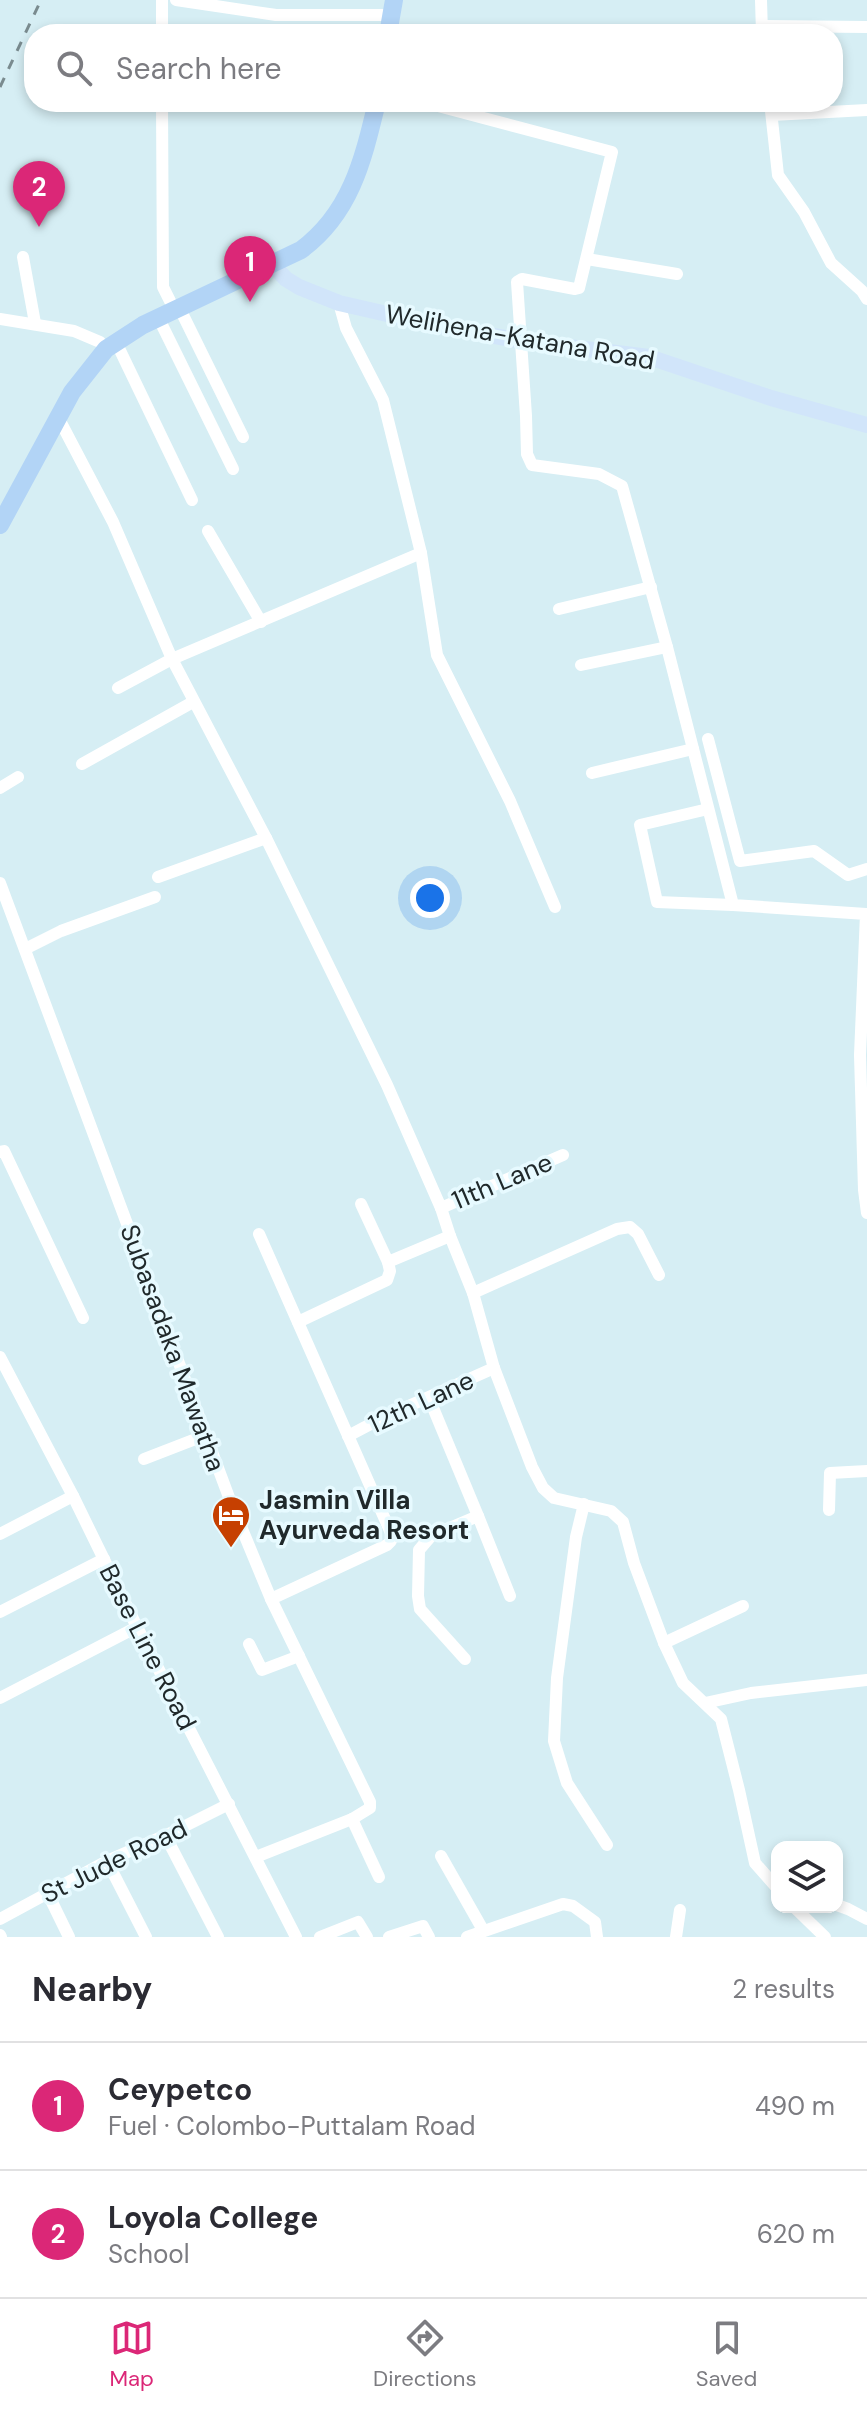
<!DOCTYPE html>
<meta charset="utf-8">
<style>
:root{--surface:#fff;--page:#f7f7f7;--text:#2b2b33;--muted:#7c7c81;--line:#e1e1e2;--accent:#db2777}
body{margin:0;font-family:"DM Sans",sans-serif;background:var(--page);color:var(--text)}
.controls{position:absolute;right:24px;bottom:24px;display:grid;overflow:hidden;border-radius:16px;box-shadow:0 4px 12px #0003}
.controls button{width:72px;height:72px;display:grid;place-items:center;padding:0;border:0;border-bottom:2px solid var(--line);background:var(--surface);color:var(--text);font:40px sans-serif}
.you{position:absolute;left:430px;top:898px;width:28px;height:28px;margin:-20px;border:6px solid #fff;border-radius:50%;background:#1a73e8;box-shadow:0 0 0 12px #1a73e833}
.badge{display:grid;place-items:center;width:52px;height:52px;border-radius:50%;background:var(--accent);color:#fff;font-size:26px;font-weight:700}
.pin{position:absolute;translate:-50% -66px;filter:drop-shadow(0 2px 4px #0008)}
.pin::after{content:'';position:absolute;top:42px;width:28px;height:24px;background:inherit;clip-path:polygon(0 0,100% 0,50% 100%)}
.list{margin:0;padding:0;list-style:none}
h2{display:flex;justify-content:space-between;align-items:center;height:104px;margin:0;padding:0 32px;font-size:34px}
h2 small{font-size:26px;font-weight:400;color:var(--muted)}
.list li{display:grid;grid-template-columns:52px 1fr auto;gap:24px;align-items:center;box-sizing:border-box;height:128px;padding:0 32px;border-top:2px solid var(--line)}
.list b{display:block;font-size:30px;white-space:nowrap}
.list p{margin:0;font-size:26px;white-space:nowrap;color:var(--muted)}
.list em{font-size:26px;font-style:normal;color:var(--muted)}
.icon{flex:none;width:44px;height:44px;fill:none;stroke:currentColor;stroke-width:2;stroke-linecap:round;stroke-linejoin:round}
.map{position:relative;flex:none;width:867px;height:1937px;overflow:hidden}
.search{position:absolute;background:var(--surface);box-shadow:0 4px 12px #0003;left:24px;right:24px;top:24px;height:88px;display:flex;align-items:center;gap:20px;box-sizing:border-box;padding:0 28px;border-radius:32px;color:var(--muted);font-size:30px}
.sheet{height:360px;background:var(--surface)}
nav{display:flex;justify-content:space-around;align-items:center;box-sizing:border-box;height:112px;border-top:2px solid var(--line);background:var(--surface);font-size:22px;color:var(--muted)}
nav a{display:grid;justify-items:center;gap:4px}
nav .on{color:var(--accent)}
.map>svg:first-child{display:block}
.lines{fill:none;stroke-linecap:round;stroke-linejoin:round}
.minor{stroke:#fff;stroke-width:12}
.major{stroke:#d1e5fa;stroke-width:16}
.highway{stroke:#b2d4f6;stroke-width:18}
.rail{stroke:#7a8b8f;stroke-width:3;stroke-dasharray:10 10;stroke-linecap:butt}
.labels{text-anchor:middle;stroke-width:7;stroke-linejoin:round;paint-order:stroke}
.street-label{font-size:26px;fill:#20292b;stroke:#e7faff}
.poi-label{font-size:26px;font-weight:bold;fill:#20292b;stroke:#e7faff;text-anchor:start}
</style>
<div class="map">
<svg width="867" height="1937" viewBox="0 0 867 1937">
<rect width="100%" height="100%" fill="#d6eef4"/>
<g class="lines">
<!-- minor -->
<g class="minor">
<polyline points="162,0 162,34"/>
<polyline points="176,0 276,15 382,15"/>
<polyline points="761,0 762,33"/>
<polyline points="762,26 867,27"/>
<polyline points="162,102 163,287 170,301"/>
<polyline points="423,102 612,152 579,288 575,289 522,279 517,282 526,416 527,454 532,465 599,474 622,486 667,647 733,905 866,914 860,1055 864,1190 867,1213"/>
<polyline points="770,102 778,175 804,212 831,263 862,291 867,299"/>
<polyline points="772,115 867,110"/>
<polyline points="23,257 35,323"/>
<polyline points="587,259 677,274"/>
<polyline points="339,303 346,328 383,400 421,553 437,655 510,801 555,907"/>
<polyline points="179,307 243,437"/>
<polyline points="158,317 233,469"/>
<polyline points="0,319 74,331 100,342"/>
<polyline points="116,342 192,500"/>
<polyline points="58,417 113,522 172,659 266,838 387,1085 441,1208 450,1236 473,1293 494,1368 532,1467 543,1488 554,1498 611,1511 623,1522 634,1563 664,1643 683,1683 721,1719 739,1790 755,1863 777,1888"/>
<polyline points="208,531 261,622"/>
<polyline points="559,609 651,587"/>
<polyline points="581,665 667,647"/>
<polyline points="118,688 172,659 421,553"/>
<polyline points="708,739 740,861 814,851 848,875 867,869"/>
<polyline points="82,764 193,702"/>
<polyline points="592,773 693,749"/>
<polyline points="0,788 18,777"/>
<polyline points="708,809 640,825 657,902 733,905"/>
<polyline points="158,877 266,838"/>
<polyline points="0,883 230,1500 271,1599 370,1802 370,1808 352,1819 256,1857"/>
<polyline points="25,949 61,931 155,897"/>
<polyline points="0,1152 4,1151 83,1318"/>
<polyline points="361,1204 388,1262"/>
<polyline points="441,1208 563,1155"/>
<polyline points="259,1234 391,1533 391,1541 387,1545 271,1599"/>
<polyline points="473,1293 617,1229 630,1227 638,1234 659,1275"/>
<polyline points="298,1322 387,1280 390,1271 388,1262 450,1236"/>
<polyline points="0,1357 73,1496 137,1627 296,1937"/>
<polyline points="429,1398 478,1516 431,1536 419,1550 418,1596 420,1609 465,1659"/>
<polyline points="348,1436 384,1417 494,1368"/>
<polyline points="144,1459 206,1435"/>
<polyline points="584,1504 576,1537 557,1678 554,1741 567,1783 607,1845"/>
<polyline points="829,1510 830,1473 867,1471"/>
<polyline points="478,1516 510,1596"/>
<polyline points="0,1534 73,1496"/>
<polyline points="0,1612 104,1559"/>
<polyline points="664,1643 743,1606"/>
<polyline points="249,1644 262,1670 299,1656"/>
<polyline points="0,1698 137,1627"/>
<polyline points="705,1703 751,1693 867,1680"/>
<polyline points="352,1819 379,1877"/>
<polyline points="165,1835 218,1937"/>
<polyline points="441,1856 483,1930"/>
<polyline points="107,1861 146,1937"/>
<polyline points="48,1894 69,1937"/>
<polyline points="837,1905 848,1909 867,1919"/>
<polyline points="794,1907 825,1937"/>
<polyline points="0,1919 107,1861 173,1832 229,1804"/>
<polyline points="0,1935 1,1937"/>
<polyline points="320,1937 358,1922 367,1937"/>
<polyline points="389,1937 423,1926 429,1937"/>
<polyline points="467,1937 563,1904 573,1906 595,1922 597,1937"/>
<polyline points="676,1937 680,1910"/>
</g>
<!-- major -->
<polyline class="major" points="268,260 286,279 299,287 339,303 435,325 521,341 649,357 771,398 867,425"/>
<!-- highway -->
<g class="highway">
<polyline points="388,34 394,0"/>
<path d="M0,525L72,392L106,349L143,325L301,250C351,213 363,160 377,102"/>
</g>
<!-- rail -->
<polyline class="rail" points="0,87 41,0"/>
</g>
<!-- icons -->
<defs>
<symbol id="hotel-pin" viewBox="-11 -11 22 30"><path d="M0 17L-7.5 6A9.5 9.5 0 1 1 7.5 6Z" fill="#c64001" stroke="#e7faff"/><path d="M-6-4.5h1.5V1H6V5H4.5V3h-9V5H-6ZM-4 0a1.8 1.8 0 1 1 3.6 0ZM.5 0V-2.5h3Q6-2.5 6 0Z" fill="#fff"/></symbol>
</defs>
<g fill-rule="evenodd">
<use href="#hotel-pin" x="209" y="1493" width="44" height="60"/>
</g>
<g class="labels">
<!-- street labels -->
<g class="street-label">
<text transform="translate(520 337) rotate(10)" y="9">Welihena-Katana Road</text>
<text transform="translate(502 1181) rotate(-23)" y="9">11th Lane</text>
<text transform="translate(173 1348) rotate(70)" y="9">Subasadaka Mawatha</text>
<text transform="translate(421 1402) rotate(-25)" y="9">12th Lane</text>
<text transform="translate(148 1647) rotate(63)" y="9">Base Line Road</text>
<text transform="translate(114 1861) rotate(-26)" y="9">St Jude Road</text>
</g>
<!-- poi labels -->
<g class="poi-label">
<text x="259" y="1509">Jasmin Villa<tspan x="259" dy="30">Ayurveda Resort</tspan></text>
</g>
</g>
</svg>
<div class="controls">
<button><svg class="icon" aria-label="layers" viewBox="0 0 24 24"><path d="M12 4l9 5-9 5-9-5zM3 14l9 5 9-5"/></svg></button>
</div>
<div class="you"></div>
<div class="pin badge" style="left:250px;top:302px">1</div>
<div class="pin badge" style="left:39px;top:227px">2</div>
<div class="search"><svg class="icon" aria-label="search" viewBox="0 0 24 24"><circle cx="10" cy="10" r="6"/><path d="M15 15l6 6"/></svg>Search here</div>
</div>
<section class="sheet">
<h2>Nearby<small>2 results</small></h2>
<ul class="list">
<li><span class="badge">1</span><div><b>Ceypetco</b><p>Fuel · Colombo-Puttalam Road</p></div><em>490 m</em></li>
<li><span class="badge">2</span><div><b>Loyola College</b><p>School</p></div><em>620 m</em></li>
</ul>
</section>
<nav>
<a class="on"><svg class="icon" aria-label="map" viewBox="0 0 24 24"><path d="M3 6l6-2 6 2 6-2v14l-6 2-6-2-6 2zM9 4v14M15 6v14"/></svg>Map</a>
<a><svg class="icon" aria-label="directions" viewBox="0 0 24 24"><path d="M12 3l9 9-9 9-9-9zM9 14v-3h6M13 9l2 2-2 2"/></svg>Directions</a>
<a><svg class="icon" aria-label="saved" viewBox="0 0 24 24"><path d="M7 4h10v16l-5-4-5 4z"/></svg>Saved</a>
</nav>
